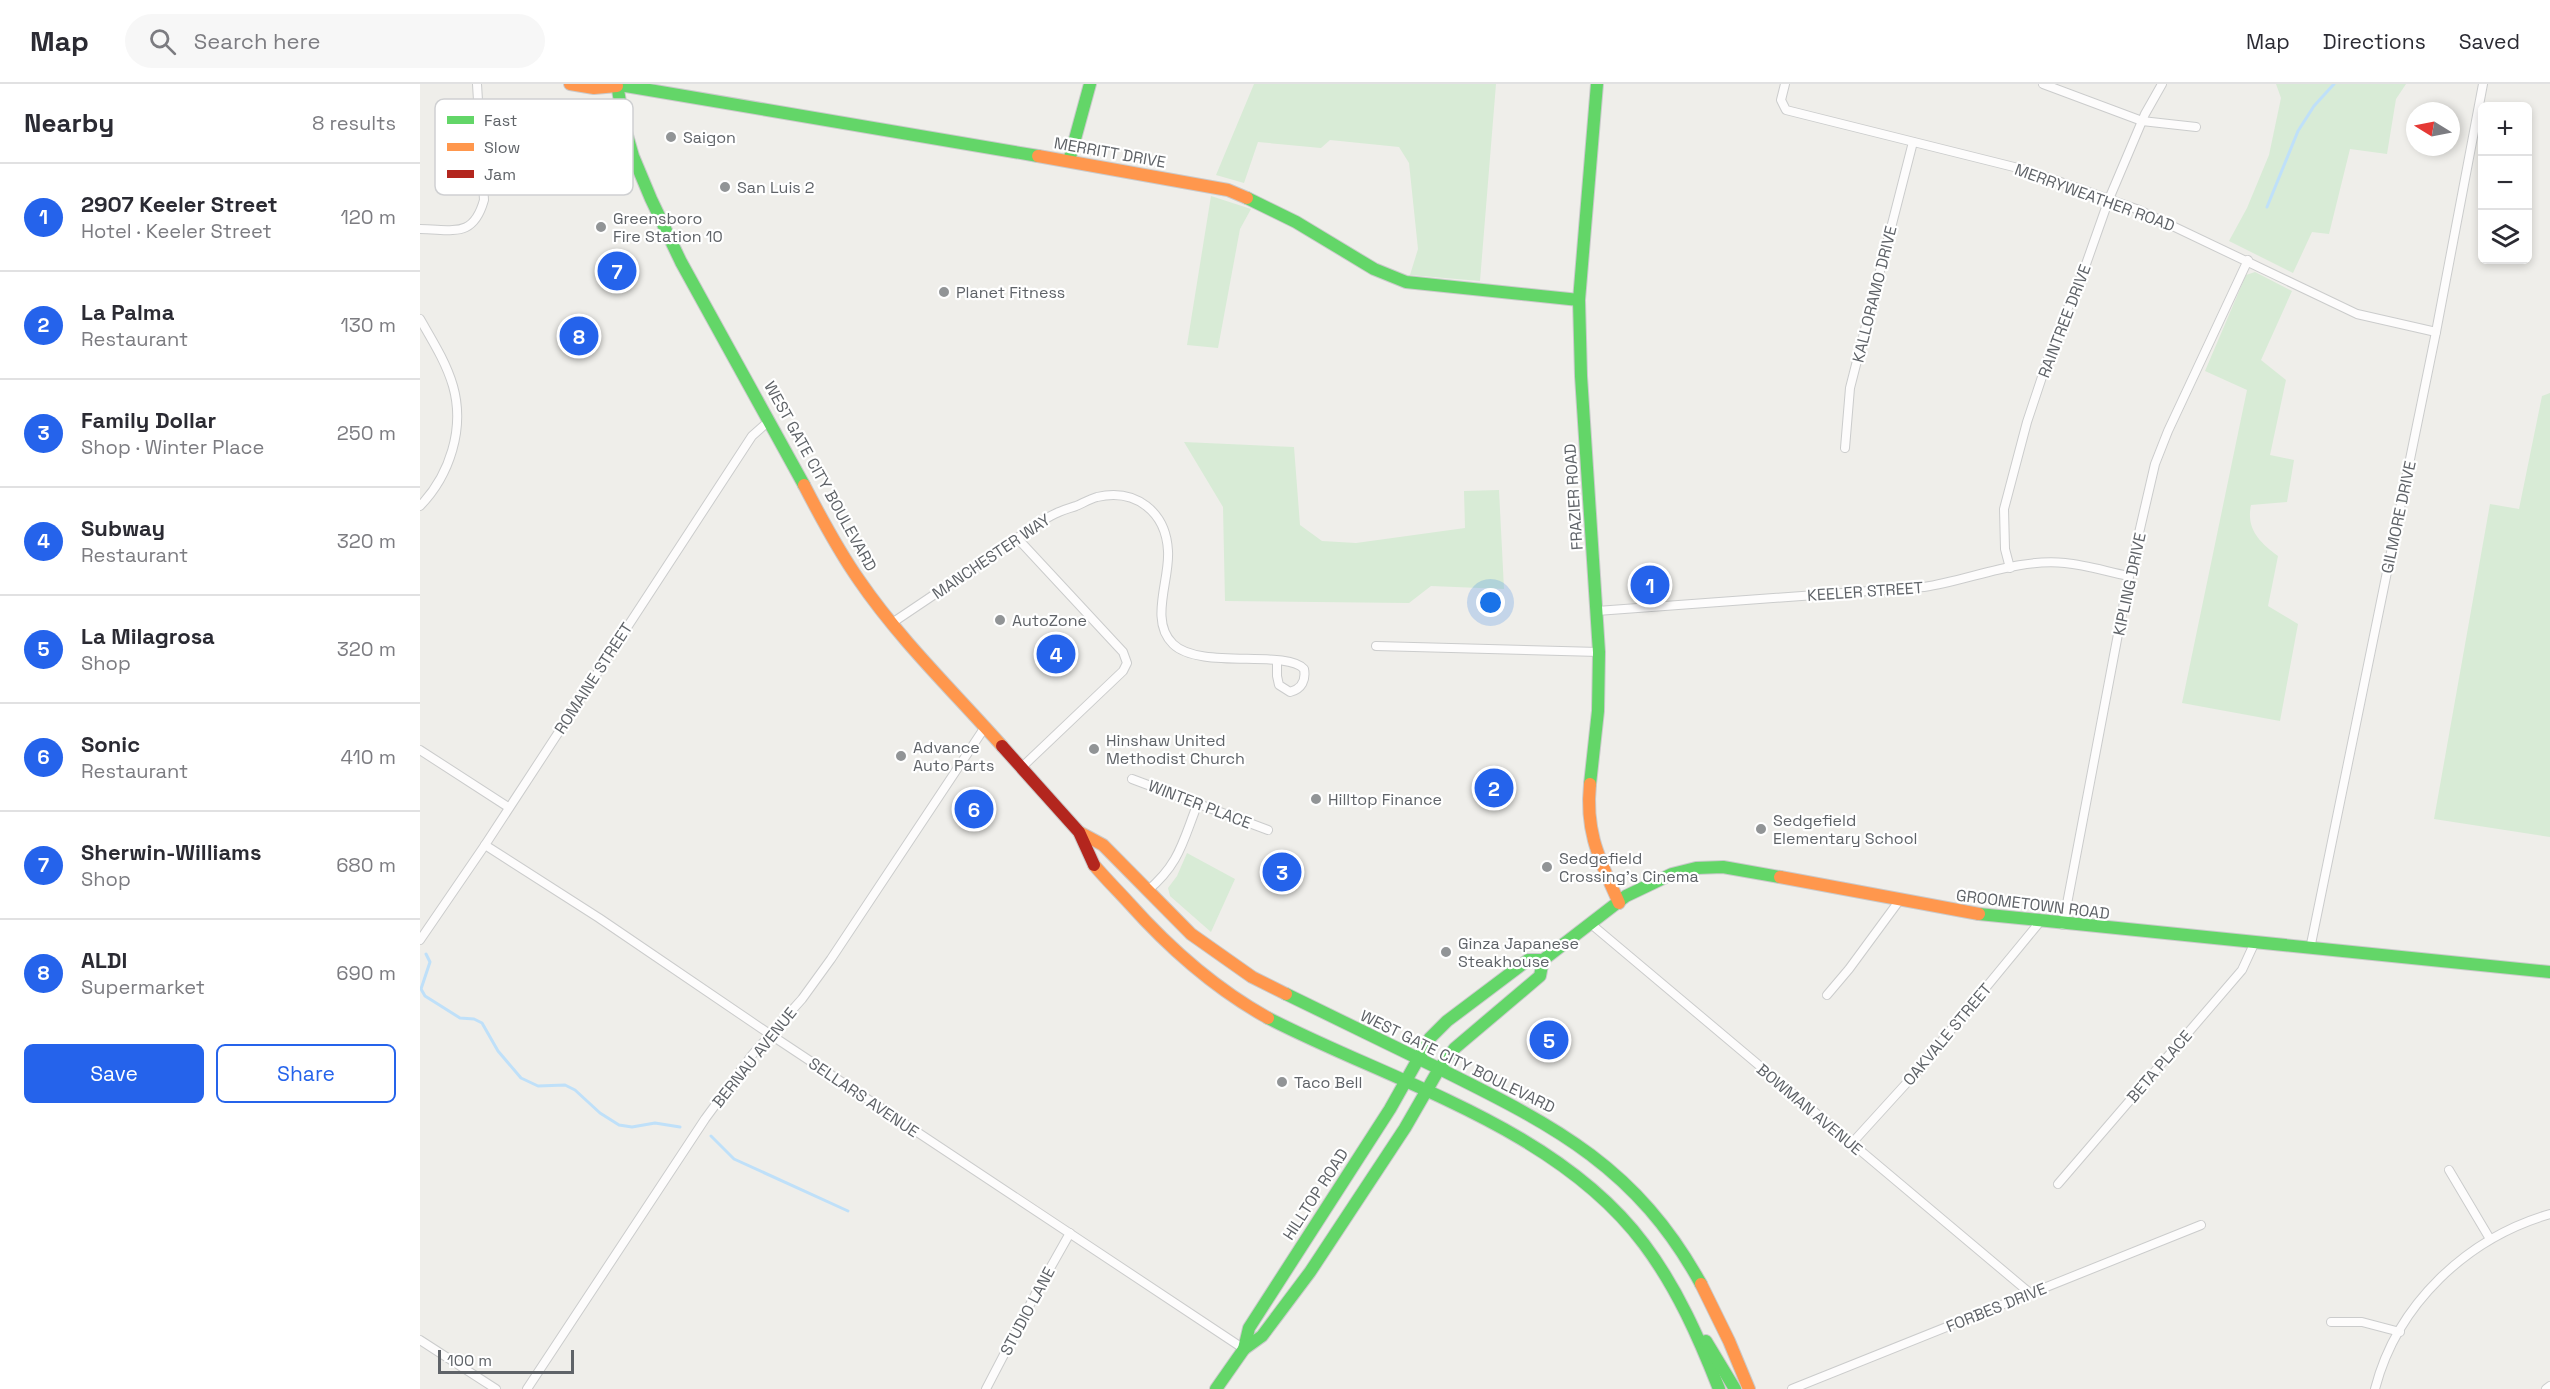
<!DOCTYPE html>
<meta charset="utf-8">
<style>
:root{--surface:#fff;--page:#f7f7f7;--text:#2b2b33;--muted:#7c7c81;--line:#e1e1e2;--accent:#2563eb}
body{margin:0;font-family:"Space Grotesk",sans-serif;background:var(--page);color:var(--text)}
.controls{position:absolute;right:18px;top:18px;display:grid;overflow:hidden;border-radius:9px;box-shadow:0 3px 9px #0003}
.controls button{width:54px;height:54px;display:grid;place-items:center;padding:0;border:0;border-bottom:2px solid var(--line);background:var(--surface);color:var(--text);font:30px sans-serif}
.compass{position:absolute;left:1986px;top:18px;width:54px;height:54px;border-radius:50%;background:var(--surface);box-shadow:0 3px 9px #0003;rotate:280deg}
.scale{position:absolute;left:18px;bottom:15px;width:136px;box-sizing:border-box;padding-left:6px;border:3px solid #5f6368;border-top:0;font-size:16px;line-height:21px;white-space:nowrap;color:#5f6368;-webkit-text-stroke:4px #fff;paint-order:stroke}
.you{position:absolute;left:1071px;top:519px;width:21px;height:21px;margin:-15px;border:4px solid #fff;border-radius:50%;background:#1a73e8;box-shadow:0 0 0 9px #1a73e833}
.badge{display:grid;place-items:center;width:39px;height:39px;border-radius:50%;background:var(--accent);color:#fff;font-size:20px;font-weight:700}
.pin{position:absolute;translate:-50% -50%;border:3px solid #fff;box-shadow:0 2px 6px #0006}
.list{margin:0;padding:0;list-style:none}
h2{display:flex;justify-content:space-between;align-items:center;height:78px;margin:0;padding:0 24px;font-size:26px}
h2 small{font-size:20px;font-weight:400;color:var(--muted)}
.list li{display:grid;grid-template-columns:39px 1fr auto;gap:18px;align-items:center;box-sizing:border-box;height:108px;padding:0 24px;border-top:2px solid var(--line)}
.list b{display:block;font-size:22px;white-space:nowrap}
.list p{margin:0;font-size:20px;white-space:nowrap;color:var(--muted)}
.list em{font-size:20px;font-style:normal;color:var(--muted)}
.actions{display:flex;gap:12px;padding:18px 24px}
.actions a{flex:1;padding:14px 0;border:2px solid var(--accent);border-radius:9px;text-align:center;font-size:21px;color:var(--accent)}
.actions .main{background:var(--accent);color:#fff}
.icon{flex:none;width:33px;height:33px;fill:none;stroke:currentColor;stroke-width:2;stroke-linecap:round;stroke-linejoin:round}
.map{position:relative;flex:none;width:2130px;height:1305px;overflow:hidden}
header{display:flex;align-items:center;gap:36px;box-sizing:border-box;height:84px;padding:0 30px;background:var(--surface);border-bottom:2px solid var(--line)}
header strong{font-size:28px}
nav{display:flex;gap:33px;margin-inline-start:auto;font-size:21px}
.search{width:420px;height:54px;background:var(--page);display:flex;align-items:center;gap:15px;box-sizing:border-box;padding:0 21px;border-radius:33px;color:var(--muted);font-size:22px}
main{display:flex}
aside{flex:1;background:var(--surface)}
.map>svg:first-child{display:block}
.green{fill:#d8ebd6}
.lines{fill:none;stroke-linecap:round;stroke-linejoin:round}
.stream{stroke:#bfe0f9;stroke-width:3}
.street-casing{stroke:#cbcccc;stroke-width:10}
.fast-casing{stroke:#cacacb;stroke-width:14}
.slow-casing{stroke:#cacacb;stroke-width:14}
.jam-casing{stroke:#cacacb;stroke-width:14}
.street{stroke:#fdfcfc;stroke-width:8}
.fast{stroke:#63d668;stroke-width:12}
.slow{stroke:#ff974d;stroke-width:12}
.jam{stroke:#b3261e;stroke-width:12}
.poi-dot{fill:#919496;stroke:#fff;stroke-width:2}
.labels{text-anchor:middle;stroke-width:4.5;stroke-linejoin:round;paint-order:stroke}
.poi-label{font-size:16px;fill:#5f6368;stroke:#fff;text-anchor:start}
.street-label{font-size:16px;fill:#5f6368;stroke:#fff}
.key{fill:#fff;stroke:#cfd0d2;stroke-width:1.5}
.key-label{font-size:16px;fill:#5f6368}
</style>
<header>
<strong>Map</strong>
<div class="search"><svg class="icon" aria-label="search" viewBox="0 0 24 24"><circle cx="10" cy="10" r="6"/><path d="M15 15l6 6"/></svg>Search here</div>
<nav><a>Map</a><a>Directions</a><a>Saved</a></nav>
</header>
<main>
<aside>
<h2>Nearby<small>8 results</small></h2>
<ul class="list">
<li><span class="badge">1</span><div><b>2907 Keeler Street</b><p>Hotel · Keeler Street</p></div><em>120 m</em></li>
<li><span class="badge">2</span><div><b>La Palma</b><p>Restaurant</p></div><em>130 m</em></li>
<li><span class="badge">3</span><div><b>Family Dollar</b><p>Shop · Winter Place</p></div><em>250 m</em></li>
<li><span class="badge">4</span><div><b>Subway</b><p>Restaurant</p></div><em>320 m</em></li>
<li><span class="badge">5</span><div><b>La Milagrosa</b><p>Shop</p></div><em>320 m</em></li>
<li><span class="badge">6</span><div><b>Sonic</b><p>Restaurant</p></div><em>410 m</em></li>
<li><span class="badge">7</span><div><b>Sherwin-Williams</b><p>Shop</p></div><em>680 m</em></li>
<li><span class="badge">8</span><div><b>ALDI</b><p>Supermarket</p></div><em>690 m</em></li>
</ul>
<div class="actions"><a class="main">Save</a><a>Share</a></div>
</aside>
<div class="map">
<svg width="2130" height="1305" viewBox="0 0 2130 1305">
<rect width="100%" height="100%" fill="#efeeea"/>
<!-- green -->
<g class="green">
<polygon points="834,0 1076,0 1060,197 990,191 998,165 989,79 979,63 910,56 901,64 838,58 824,99 796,91"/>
<polygon points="1856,0 1986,0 1976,15 1967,70 1930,65 1909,150 1892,148 1873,189 1809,157 1827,124 1849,71 1861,14"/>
<polygon points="791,112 831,125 820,145 798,264 767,261"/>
<path d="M1835,188L1872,207L1841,276L1866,296L1850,371L1874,376L1867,418L1831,421C1826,445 1839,458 1858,472L1848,522L1878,540L1860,637L1762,619L1827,306L1785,287L1826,191Z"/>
<polygon points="2130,309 2130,753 2014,735 2070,420 2099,425 2122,312"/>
<polygon points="764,358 874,363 880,441 902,457 936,459 1045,444 1044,407 1079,406 1084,505 1011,502 989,519 805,517 803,423"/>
<polygon points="767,769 815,795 791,848 750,812 748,804 757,792"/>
</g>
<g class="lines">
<!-- stream -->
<g class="stream">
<polyline points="1847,123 1878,47 1894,22 1914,0"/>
<polyline points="6,870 10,878 1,905 5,912 40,934 54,935 62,939 78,967 101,994 118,1002 145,1001 155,1006 180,1029 199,1041 212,1043 235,1039 260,1043"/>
<polyline points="291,1052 314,1075 428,1127"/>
</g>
<defs>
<g id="street">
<polyline points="1365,0 1361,16 1366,26 1610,87 1719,126 1937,230 2016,248"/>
<polyline points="1623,0 1722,37 1776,43"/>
<path d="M0,145C33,145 53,155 64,116L57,0"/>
<path d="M0,235C12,256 26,278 33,302C45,344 30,391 0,422"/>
<polyline points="1425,364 1430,304 1493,58"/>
<polyline points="598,455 703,568 707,579 703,587 601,684"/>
<polyline points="1590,484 1585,465 1584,425 1607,338 1633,260 1665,183 1689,115 1725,30 1742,0"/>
<path d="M1177,527L1504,503C1550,496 1598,474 1645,479C1667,481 1688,488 1709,492"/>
<path d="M472,539C509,514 545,490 582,465C600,453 619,436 639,428C645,425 651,424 656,422C663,419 670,415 677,413C716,404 746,428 748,467C750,496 729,537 753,560C779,586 866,565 884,585C886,596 882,605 870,608L859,601L857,592V577"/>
<polyline points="956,562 1179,568"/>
<polyline points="0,666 88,723"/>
<polyline points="712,695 848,746"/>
<polyline points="65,761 179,834 351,951 824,1265"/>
<path d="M727,807C760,780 763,756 778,719"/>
<polyline points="1171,840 1611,1210"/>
<polyline points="1643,841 1709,492 1735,380 1748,347 1828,176"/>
<polyline points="0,856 65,761 332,352 350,336"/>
<polyline points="1890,865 2016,248 2063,0"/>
<polyline points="1407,911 1429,885 1479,817"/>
<polyline points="1432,1059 1493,992 1619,839"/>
<polyline points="2029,1086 2070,1155"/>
<polyline points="1638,1100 1822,886 1834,860"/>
<polyline points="1911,1238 1942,1238 1980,1248"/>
<polyline points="0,1256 76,1305"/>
<polyline points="107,1305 285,1035 332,971 382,915 411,875 565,643"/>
<polyline points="566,1305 615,1211 650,1149"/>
<polyline points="1372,1305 1781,1141"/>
<path d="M1955,1305C1977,1220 2047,1154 2130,1130"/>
<polyline points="2126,1305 2130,1302"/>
</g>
<g id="fast">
<polyline points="194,0 618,72"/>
<polyline points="197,0 204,41 213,72 231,115 261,178 384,401"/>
<polyline points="649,77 670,0"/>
<polyline points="827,114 876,138 954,185 986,198 1159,216"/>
<polyline points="1170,700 1178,627 1179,568 1161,292 1159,216 1177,0"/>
<polyline points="1559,830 2130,888"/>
<path d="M866,910C918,935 970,961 1022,986C1137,1043 1217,1084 1281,1200"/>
<path d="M848,934C972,998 1137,1043 1224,1160C1257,1204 1279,1254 1299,1305"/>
<polyline points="1286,1257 1315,1305"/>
<polyline points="824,1265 829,1244 970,1025 1010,954 1027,937 1108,876 1123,876 1206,812 1252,790 1276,784 1303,783 1360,793"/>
<polyline points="796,1305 824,1265 842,1252 890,1188 985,1044 1019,985 1035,964 1120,892 1123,876"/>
</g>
<g id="slow">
<polyline points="150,0 174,4 197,2"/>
<polyline points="618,72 808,106 827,114"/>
<path d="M384,401C401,434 418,466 439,496C480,556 534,608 582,662"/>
<path d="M1170,700C1165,749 1180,776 1199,819"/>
<polyline points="659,748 683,761 771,850 832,893 866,910"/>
<path d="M674,781C685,794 697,806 709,819C750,865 794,904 848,934"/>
<polyline points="1360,793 1559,830"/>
<polyline points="1281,1200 1309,1257 1329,1305"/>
</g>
<polyline id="jam" points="582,662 659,748 674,781"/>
</defs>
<!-- street casing -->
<use href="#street" class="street-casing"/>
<!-- fast casing -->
<use href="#fast" class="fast-casing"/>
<!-- slow casing -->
<use href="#slow" class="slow-casing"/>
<!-- jam casing -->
<use href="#jam" class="jam-casing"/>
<!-- street -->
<use href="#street" class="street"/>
<!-- fast -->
<use href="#fast" class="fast"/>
<!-- slow -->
<use href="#slow" class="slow"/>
<!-- jam -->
<use href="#jam" class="jam"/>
</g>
<!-- markers -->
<g class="poi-dot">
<circle cx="251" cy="53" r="6"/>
<circle cx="305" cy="103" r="6"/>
<circle cx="181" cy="143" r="6"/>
<circle cx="524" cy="208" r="6"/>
<circle cx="580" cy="536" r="6"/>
<circle cx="674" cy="665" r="6"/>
<circle cx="481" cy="672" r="6"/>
<circle cx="896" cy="715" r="6"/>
<circle cx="1341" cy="745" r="6"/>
<circle cx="1127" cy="783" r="6"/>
<circle cx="1026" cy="868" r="6"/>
<circle cx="862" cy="998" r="6"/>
</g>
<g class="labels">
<!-- poi labels -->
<g class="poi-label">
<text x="263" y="59">Saigon</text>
<text x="317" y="109">San Luis 2</text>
<text x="193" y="140">Greensboro<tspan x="193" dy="18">Fire Station 10</tspan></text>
<text x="536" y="214">Planet Fitness</text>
<text x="592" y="542">AutoZone</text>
<text x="686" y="662">Hinshaw United<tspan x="686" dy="18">Methodist Church</tspan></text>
<text x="493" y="669">Advance<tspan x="493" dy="18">Auto Parts</tspan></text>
<text x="908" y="721">Hilltop Finance</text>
<text x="1353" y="742">Sedgefield<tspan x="1353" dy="18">Elementary School</tspan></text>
<text x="1139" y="780">Sedgefield<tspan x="1139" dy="18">Crossing's Cinema</tspan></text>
<text x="1038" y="865">Ginza Japanese<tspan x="1038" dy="18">Steakhouse</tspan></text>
<text x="874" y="1004">Taco Bell</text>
</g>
<!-- street labels -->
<g class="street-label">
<text transform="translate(690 68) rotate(10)" y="6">MERRITT DRIVE</text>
<text transform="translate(1675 113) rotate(20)" y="6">MERRYWEATHER ROAD</text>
<text transform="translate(1454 210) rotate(-76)" y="6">KALLORAMO DRIVE</text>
<text transform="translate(1644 237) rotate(-69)" y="6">RAINTREE DRIVE</text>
<text transform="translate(401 392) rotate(61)" y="6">WEST GATE CITY BOULEVARD</text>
<text transform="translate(1153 413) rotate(-94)" y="6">FRAZIER ROAD</text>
<text transform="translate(1978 433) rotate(-78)" y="6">GILMORE DRIVE</text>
<text transform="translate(571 472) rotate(-34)" y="6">MANCHESTER WAY</text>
<text transform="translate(1709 500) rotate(-78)" y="6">KIPLING DRIVE</text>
<text transform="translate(1445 507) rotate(-4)" y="6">KEELER STREET</text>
<text transform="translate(173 594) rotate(-57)" y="6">ROMAINE STREET</text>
<text transform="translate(780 720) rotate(21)" y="6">WINTER PLACE</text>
<text transform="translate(1613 820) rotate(7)" y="6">GROOMETOWN ROAD</text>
<text transform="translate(1527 950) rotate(-50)" y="6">OAKVALE STREET</text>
<text transform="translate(334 973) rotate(-51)" y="6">BERNAU AVENUE</text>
<text transform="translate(1038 977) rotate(26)" y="6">WEST GATE CITY BOULEVARD</text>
<text transform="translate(1739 982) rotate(-49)" y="6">BETA PLACE</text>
<text transform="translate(444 1013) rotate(34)" y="6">SELLARS AVENUE</text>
<text transform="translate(1390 1025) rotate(40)" y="6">BOWMAN AVENUE</text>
<text transform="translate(895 1110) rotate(-57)" y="6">HILLTOP ROAD</text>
<text transform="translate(1576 1223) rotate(-22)" y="6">FORBES DRIVE</text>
<text transform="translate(607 1227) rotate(-62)" y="6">STUDIO LANE</text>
</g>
</g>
<!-- legend -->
<rect x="15" y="15" width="198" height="96" rx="9" class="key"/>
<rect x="27" y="32" width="27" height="8" fill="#63d668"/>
<rect x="27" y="59" width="27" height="8" fill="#ff974d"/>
<rect x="27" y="86" width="27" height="8" fill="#b3261e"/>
<g class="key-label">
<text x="64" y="42">Fast</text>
<text x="64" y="69">Slow</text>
<text x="64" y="96">Jam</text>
</g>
</svg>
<div class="controls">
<button>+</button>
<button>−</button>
<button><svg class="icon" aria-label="layers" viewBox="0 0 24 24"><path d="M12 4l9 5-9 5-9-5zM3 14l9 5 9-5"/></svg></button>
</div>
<svg class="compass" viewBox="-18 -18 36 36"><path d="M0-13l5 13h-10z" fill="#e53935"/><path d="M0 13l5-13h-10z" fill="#7c7c81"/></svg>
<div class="scale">100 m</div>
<div class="you"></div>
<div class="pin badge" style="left:1230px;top:501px">1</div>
<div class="pin badge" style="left:1074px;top:704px">2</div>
<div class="pin badge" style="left:862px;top:788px">3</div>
<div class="pin badge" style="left:636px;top:570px">4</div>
<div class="pin badge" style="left:1129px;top:956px">5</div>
<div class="pin badge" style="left:554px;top:725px">6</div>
<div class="pin badge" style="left:197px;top:187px">7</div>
<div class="pin badge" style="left:159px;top:252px">8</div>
</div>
</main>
